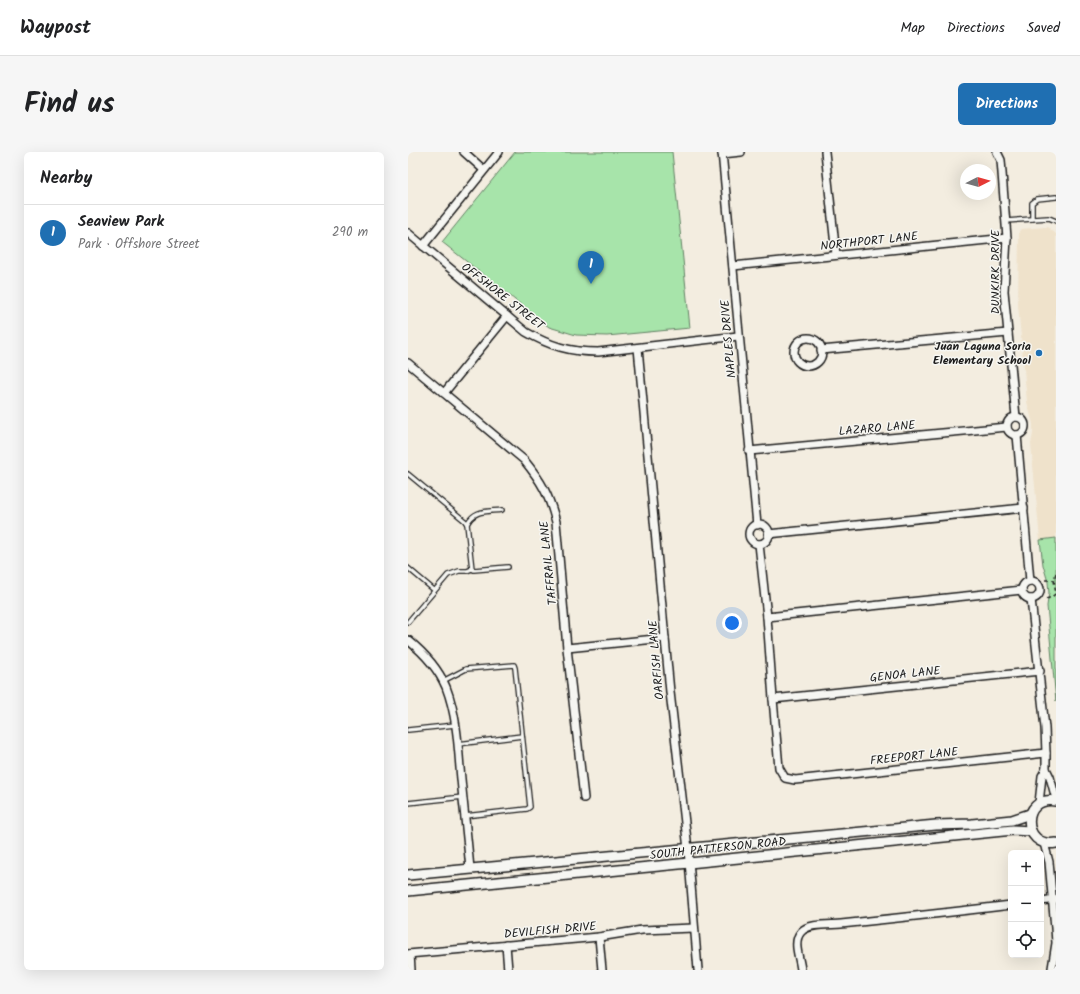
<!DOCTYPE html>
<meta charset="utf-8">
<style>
:root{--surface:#fff;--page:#f6f6f6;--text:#202124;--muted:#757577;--line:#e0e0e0;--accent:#1f6fb2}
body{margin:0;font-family:Kalam,sans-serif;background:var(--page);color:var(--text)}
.controls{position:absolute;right:12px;bottom:12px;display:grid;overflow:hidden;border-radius:6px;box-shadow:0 4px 16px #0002}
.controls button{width:36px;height:36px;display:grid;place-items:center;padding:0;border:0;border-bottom:1px solid var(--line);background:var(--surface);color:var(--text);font:20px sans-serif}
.compass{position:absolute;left:552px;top:12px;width:36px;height:36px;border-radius:50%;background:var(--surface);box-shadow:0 4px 16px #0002;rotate:84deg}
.you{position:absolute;left:324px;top:471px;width:14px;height:14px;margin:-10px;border:3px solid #fff;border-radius:50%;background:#1a73e8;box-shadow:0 0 0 6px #1a73e833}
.badge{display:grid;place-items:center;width:26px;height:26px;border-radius:50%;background:var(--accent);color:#fff;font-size:13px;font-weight:700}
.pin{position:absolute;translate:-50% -33px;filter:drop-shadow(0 1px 2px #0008)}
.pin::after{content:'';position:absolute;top:21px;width:14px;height:12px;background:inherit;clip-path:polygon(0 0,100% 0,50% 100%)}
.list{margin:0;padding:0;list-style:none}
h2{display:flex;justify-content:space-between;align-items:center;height:52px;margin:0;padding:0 16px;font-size:17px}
h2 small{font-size:13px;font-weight:400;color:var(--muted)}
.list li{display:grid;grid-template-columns:26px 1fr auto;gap:12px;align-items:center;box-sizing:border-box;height:56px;padding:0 16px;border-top:1px solid var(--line)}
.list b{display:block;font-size:15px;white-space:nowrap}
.list p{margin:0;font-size:13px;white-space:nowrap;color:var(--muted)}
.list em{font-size:13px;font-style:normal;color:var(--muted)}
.icon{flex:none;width:22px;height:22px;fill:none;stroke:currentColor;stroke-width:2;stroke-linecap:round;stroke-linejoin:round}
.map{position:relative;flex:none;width:648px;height:818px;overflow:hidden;border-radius:6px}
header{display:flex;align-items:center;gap:24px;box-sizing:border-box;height:56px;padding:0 20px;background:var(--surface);border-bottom:1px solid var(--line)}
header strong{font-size:19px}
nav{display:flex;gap:22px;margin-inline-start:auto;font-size:14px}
.intro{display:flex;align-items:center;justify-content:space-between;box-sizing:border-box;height:96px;padding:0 24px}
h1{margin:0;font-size:28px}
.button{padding:10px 18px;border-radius:6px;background:var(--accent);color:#fff;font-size:14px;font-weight:700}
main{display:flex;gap:24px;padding:0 24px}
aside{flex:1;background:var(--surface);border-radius:6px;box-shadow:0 4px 16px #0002}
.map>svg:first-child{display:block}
.built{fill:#efe2cb}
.green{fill:#a7e4aa;stroke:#628063}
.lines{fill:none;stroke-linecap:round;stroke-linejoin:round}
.service-casing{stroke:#1c1c1c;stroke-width:6}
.minor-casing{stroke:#1c1c1c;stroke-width:10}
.tertiary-casing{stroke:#1c1c1c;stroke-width:12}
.path{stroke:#1c1c1c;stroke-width:1.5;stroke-dasharray:4 3;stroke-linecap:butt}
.service{stroke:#f6f6f2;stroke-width:3.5}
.minor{stroke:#f6f6f2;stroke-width:7}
.tertiary{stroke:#f6f6f2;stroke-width:9}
.poi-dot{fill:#1f6fb2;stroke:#f6f6f2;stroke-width:1.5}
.labels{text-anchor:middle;stroke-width:3;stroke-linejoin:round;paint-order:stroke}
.street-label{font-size:12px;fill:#1c1c1c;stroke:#f6f6f2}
.poi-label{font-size:12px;font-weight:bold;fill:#1c1c1c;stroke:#f6f6f2;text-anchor:end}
</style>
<header>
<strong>Waypost</strong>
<nav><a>Map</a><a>Directions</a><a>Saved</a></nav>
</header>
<div class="intro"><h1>Find us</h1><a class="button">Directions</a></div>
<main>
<aside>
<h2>Nearby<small></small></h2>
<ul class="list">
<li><span class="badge">1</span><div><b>Seaview Park</b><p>Park · Offshore Street</p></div><em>290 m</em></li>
</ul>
</aside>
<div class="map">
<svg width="648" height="818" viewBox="0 0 648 818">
<rect width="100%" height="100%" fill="#f3ede0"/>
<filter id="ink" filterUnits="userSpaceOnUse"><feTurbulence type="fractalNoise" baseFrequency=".025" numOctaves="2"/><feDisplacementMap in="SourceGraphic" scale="8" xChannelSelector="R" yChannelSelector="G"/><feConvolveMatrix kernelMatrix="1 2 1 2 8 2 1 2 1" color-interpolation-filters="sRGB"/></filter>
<g filter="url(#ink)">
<!-- built -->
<polygon class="built" points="638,75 640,75 648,82 648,386 632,388 623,292 625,281 625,272 619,250 610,153 611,79 613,77"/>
<!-- green -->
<g class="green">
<polygon points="107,0 264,0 282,176 199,184 168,183 141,175 34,90"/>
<polygon points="648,386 648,549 639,454 641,441 640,430 635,413 632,388"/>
</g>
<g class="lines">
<defs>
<g id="service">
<polyline points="648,45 629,47 624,51 624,67 641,66 648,69"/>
<polyline points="598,69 624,67"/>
<polyline points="0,322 57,369 59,372 64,417 59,419 51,419 40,423 0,470"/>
<path d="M59,372C67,357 79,360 94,358"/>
<polyline points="0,416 26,438"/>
<polyline points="64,417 66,418 100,415"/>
<polyline points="35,529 58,517 106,513 107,516 122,655 119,657 57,664"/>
<polyline points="0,578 47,573"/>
<polyline points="50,592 114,584"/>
<polyline points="0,651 55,645"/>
</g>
<g id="minor">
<polyline points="56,0 76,18"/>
<polyline points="314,0 349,373"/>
<polyline points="417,0 428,103"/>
<polyline points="589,0 593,8 599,86 596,139 608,265"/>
<polyline points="314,2 333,0"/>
<path d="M0,81L118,180C142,194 162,200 190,200L330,184"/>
<polyline points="15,94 91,0"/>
<polyline points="325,114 599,86"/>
<circle cx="400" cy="200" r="14"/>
<polyline points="230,196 262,540 280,697 290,818"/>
<polyline points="413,198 600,181"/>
<path d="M0,211L116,308C134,330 141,343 148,370L159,496L176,646"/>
<polyline points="36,241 99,164"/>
<circle cx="608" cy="274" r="9"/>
<polyline points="609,283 622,429"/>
<polyline points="341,299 599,275"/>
<circle cx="351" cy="382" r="10"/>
<polyline points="360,382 616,356"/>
<polyline points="351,392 359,465 365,547 371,616 377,626 387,628 638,601"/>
<circle cx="623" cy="438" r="9"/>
<polyline points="623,447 637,576 638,601 638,617 634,624 631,651"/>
<polyline points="359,465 614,438"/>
<path d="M0,488C16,501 30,516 38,535C48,561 50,589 52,616C55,650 59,683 62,717"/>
<polyline points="159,496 257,486"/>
<polyline points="365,547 632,519"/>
<polyline points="638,617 642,625 648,647"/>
<polyline points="636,691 641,710 647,776 648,791 644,816"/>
<polyline points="633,749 648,747"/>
<polyline points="191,785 194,818"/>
<polyline points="98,793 100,818"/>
<polyline points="0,802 191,785 234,778 286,776"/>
<polyline points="2,802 3,818"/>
<path d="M393,818C392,806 384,790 393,780C400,771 422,773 433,772C490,766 546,760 603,753"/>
</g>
<g id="tertiary">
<path d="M648,649C612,643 613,697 648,691"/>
<polyline points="0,723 528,673 564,672 604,668 622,662"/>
<polyline points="0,739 281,711 605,678 623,679"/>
</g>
</defs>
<!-- service casing -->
<use href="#service" class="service-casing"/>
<!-- minor casing -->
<use href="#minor" class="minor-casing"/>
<!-- tertiary casing -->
<use href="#tertiary" class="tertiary-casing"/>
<!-- path -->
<g class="path">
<polyline points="648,421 646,428 648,443"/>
<polyline points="637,428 646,428"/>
<polyline points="638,447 644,445 647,442"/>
</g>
<!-- service -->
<use href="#service" class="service"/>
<!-- minor -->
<use href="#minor" class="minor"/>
<!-- tertiary -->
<use href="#tertiary" class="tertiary"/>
</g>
</g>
<!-- markers -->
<circle class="poi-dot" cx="631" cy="201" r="4"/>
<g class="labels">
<!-- street labels -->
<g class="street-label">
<text transform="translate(461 89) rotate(-6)" y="4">NORTHPORT LANE</text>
<text transform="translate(587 120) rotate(-90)" y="4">DUNKIRK DRIVE</text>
<text transform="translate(95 144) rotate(38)" y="4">OFFSHORE STREET</text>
<text transform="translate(320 187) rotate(-95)" y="4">NAPLES DRIVE</text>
<text transform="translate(469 276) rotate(-5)" y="4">LAZARO LANE</text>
<text transform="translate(140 411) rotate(-96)" y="4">TAFFRAIL LANE</text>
<text transform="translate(248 508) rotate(-95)" y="4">OARFISH LANE</text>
<text transform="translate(497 522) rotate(-6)" y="4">GENOA LANE</text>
<text transform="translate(506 604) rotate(-6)" y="4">FREEPORT LANE</text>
<text transform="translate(310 696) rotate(-6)" y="4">SOUTH PATTERSON ROAD</text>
<text transform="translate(142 778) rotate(-5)" y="4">DEVILFISH DRIVE</text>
</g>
<!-- poi labels -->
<g class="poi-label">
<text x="623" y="198">Juan Laguna Soria<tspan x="623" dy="14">Elementary School</tspan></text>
</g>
</g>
</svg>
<div class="controls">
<button>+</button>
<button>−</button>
<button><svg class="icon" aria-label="locate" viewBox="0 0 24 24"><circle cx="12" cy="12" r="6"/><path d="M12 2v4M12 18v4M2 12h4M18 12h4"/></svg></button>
</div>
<svg class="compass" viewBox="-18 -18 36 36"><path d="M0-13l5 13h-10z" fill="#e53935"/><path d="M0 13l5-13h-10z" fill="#757577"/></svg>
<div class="you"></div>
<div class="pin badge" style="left:183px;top:132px">1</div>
</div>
</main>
